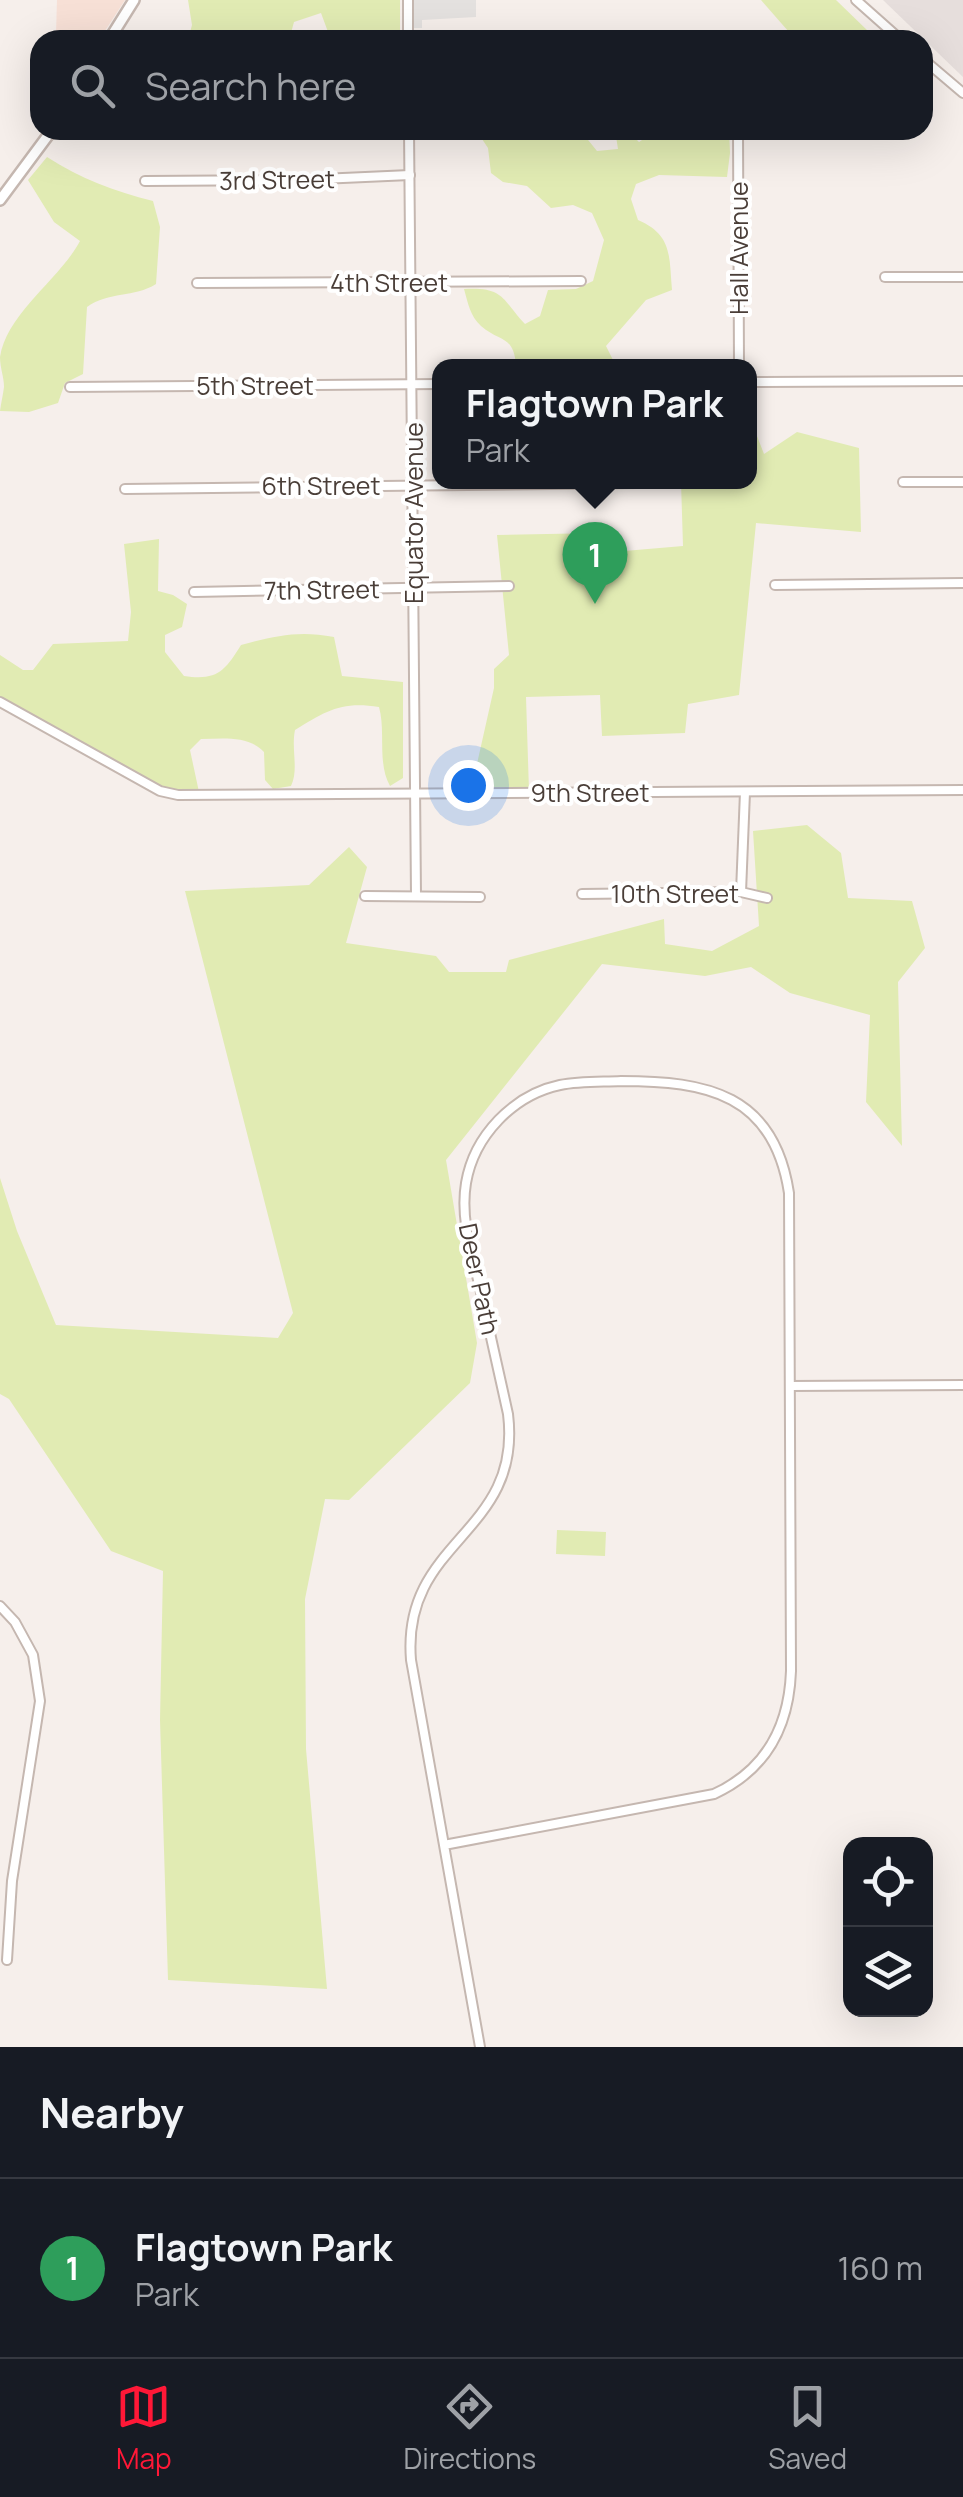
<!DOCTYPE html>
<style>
:root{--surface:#171b24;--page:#20242c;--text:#f1f3f6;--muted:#9ea1a6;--line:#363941;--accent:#ff1837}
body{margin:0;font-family:Manrope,sans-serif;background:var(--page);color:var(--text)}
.controls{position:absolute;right:30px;bottom:30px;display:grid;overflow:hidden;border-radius:20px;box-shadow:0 10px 40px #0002}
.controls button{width:90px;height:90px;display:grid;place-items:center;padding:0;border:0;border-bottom:2px solid var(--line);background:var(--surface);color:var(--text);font:50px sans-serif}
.you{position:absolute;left:468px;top:785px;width:35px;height:35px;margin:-25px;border:8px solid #fff;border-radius:50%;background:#1a73e8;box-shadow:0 0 0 15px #1a73e833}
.badge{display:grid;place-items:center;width:65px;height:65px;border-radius:50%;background:var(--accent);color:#fff;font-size:32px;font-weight:700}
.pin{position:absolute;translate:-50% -82px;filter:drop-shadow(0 2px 5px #0008)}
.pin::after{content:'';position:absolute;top:52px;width:35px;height:30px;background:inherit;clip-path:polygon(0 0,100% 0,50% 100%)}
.popup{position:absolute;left:432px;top:359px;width:325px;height:130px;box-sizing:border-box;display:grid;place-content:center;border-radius:20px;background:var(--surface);filter:drop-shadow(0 2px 8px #0005);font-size:32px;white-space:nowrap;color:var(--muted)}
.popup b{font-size:38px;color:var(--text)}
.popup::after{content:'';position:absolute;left:50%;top:100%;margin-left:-20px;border:20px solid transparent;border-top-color:var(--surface)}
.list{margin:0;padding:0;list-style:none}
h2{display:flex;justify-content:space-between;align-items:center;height:130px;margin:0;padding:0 40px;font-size:42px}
h2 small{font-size:32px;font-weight:400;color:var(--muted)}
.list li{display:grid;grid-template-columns:65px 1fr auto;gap:30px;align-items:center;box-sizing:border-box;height:180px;padding:0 40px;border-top:2px solid var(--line)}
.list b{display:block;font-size:38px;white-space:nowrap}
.list p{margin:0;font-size:32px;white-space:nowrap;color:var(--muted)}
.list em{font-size:32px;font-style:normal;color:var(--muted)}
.icon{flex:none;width:55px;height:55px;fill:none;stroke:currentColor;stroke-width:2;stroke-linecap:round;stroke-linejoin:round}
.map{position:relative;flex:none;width:963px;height:2047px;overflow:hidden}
.search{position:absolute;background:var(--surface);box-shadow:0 10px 40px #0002;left:30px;right:30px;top:30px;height:110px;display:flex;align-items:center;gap:25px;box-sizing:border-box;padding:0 35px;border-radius:30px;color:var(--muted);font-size:38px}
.sheet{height:310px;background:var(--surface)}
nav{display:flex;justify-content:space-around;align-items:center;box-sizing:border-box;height:140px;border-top:2px solid var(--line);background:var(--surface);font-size:28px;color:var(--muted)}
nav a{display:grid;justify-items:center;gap:5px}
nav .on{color:var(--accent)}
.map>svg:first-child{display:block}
.commercial{fill:#f7e0d6}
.industrial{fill:#e6dedc}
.green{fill:#e1ebb3}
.parking{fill:#e4e1df}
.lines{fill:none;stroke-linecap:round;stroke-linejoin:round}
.minor-casing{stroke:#c5b7b0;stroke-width:12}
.tertiary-casing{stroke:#c5b7b0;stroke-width:14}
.minor{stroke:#fff;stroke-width:8}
.tertiary{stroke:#fff;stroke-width:9}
.labels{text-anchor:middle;stroke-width:8;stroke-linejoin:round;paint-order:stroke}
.street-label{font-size:25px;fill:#4a3e38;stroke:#fff}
</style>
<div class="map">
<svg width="963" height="2047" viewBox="0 0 963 2047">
<rect width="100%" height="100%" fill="#f6efeb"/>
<!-- commercial -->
<polygon class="commercial" points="57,0 125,0 99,40 64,40 56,34"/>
<!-- industrial -->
<polygon class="industrial" points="883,0 963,0 963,77"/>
<!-- green -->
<g class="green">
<polygon points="188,0 400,0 400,40 331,40 321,13 294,22 289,40 188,40 192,25"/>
<polygon points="761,0 836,0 869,32 872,40 796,40"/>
<path d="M476,130L510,133L580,130L597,151L618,149L615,130L628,131L639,142L657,130H729L730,153L727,177L659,175L636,184L631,199L638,220C673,235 669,257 672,290L646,300L606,346L616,366H516C514,335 501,343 481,326C470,316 468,303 464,289C504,287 501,298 525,324L540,316L548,290L576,289L593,281L604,240L592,213L573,205L551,208L527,186L503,182L491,173L488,148Z"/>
<path d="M47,157C81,179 114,191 153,201L160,227L156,284C134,298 109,291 87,307L83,374L65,383L58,403L29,412L0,411C1,403 3,395 4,387C4,377 0,368 0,357C7,313 60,279 80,241L54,222L28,180Z"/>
<polygon points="750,418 764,454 797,432 859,448 861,532 756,523 739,695 688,704 685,733 602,736 600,695 526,697 529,791 470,795 494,688 494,669 509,655 497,535 599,533 601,553 683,546 681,482 750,482"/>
<path d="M159,539L158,591L173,595L187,604L182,627L165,635V652L184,676C217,681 225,671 241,645C275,636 298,630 334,637L342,676L403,682V778L390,786C377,763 386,732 379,707C341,701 326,711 295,730C291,749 299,770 291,786L273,789L265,780L264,752C248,735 223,739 201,739L190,750L199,792H178L158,786L0,698V655L23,670H33L53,644L128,641L131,612L124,544Z"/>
<polygon points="807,825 841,853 848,898 912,901 925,948 898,982 902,1146 866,1102 870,1015 790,993 751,967 705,976 602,964 446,1160 477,1343 470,1383 349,1500 325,1499 305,1599 306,1749 327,1989 168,1980 160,1720 163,1571 111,1551 9,1399 0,1394 0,1178 17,1231 56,1325 278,1338 293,1313 185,891 309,885 349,847 367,867 346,943 436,956 449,972 506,972 509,960 664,919 665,944 712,951 759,926 753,831"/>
<polygon points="557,1530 606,1532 605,1556 556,1554"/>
</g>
<!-- parking -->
<polygon class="parking" points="414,0 476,0 476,17 422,20 422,28 414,28"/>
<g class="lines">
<defs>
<g id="minor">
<polyline points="408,0 408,40"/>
<polyline points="856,0 901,40"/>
<polyline points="923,59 963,93"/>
<polyline points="409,130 416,895"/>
<polyline points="738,130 739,366"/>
<polyline points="145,181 298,180 410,175"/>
<polyline points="885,277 963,277"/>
<polyline points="197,283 581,281"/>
<polyline points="750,382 963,381"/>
<polyline points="70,387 440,384"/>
<polyline points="903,482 963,482"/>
<polyline points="125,489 637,483"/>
<polyline points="775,585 963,583"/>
<polyline points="194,592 509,586"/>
<polyline points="0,702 160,791 178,795 963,790"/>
<polyline points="741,892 745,792"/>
<polyline points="582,894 741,892 767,898"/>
<polyline points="365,896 480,897"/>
<polyline points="790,1386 963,1385"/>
<polyline points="0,1606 15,1622 33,1655 40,1701 12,1881 7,1960"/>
<path d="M444,1845L714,1794C766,1770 789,1727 791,1671L789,1193C774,1094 707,1081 621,1081C601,1082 580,1081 560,1085C513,1095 474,1136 466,1183C460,1219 472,1254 480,1288C489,1330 499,1372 508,1414C523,1535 401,1539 411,1660L480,2047"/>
</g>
<g id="tertiary">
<polyline points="109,40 134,0"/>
<polyline points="0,200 52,130"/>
</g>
</defs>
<!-- minor casing -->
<use href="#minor" class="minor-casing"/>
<!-- tertiary casing -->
<use href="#tertiary" class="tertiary-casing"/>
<!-- minor -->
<use href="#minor" class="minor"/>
<!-- tertiary -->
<use href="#tertiary" class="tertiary"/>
</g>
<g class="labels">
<!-- street labels -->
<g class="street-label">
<text transform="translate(277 180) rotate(-1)" y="9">3rd Street</text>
<text transform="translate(739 248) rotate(-90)" y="9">Hall Avenue</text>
<text x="389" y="292">4th Street</text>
<text x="255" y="395">5th Street</text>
<text x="321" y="495">6th Street</text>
<text transform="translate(414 513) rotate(-90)" y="9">Equator Avenue</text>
<text transform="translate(322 590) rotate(-1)" y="9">7th Street</text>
<text x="590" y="802">9th Street</text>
<text x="675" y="903">10th Street</text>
<text transform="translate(479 1279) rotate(78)" y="9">Deer Path</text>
</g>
</g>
</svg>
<div class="controls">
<button><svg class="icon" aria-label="locate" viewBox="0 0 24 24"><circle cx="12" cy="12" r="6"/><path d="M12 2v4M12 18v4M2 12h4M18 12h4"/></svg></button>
<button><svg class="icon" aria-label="layers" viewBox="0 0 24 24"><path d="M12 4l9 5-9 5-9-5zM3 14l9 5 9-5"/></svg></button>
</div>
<div class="you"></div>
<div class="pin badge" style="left:595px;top:604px;background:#2e9e5b">1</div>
<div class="popup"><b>Flagtown Park</b>Park</div>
<div class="search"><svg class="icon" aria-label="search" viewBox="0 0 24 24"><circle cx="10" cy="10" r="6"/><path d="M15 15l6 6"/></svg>Search here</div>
</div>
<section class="sheet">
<h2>Nearby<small></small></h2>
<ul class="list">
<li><span class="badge" style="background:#2e9e5b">1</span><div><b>Flagtown Park</b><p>Park</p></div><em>160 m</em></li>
</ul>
</section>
<nav>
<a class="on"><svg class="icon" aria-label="map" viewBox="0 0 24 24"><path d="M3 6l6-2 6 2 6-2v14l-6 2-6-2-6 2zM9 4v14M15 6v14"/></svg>Map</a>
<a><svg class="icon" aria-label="directions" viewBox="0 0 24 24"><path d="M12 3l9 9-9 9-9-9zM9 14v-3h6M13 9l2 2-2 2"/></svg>Directions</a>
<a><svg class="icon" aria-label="saved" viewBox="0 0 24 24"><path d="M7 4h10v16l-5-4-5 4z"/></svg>Saved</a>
</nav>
